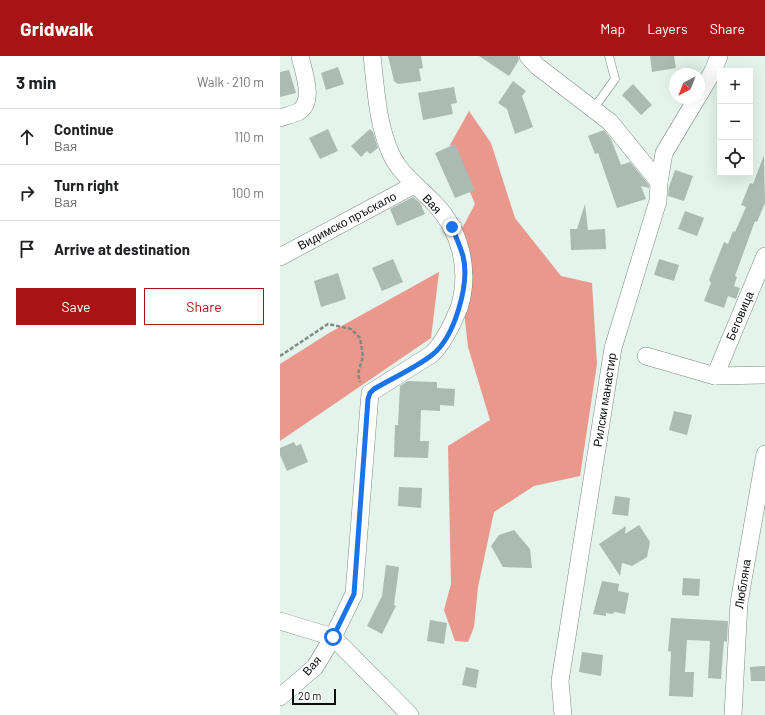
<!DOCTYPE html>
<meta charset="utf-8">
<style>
:root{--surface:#fff;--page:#f2f2f2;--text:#202124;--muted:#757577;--line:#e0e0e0;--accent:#a81414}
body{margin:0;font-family:Barlow,sans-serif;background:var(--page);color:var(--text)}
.controls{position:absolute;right:12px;top:12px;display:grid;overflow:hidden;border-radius:0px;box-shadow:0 4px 16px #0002}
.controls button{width:36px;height:36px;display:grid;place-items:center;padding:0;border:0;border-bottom:1px solid var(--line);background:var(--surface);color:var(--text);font:20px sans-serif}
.compass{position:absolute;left:389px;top:12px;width:36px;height:36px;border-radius:50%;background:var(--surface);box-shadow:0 4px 16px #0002;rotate:222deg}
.scale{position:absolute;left:12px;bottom:10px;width:44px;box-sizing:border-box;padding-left:4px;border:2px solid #090d0c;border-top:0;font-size:11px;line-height:14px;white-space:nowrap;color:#090d0c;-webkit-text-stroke:3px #fff;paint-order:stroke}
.stop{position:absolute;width:12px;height:12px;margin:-9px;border:3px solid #1a73e8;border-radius:50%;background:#fff}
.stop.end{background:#1a73e8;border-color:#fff;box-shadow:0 1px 4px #0008}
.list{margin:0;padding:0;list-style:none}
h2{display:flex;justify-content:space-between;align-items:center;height:52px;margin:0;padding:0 16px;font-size:17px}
h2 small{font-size:13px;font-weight:400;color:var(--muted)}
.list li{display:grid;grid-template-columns:26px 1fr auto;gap:12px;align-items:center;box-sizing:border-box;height:56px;padding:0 16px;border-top:1px solid var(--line)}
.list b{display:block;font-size:15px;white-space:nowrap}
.list p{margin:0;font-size:13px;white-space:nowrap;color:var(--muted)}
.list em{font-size:13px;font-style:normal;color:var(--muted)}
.actions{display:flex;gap:8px;padding:12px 16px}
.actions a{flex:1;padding:9px 0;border:1px solid var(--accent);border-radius:0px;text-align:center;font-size:14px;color:var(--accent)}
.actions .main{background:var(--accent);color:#fff}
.icon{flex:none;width:22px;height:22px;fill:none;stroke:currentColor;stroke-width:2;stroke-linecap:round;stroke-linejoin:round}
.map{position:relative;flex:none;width:485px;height:659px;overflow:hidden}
header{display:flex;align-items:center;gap:24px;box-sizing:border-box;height:56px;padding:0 20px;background:var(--accent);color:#fff}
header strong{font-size:19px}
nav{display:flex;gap:22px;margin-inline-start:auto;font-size:14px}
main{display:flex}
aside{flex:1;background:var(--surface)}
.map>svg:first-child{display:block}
.forest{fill:#ea978c}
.building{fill:#acbab4}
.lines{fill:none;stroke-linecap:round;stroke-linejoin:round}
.lane-casing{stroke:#7d8a84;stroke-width:9}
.street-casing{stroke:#7d8a84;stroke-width:18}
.path{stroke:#7f8985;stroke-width:2.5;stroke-dasharray:4 2;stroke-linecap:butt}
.lane{stroke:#fff;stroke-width:8}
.street{stroke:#fff;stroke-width:17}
.route{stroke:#1a73e8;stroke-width:5}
.labels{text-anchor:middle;stroke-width:3;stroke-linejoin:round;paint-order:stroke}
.street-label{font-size:12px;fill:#090d0c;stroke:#fff}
</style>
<header>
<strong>Gridwalk</strong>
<nav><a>Map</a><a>Layers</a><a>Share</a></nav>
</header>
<main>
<aside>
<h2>3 min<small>Walk · 210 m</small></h2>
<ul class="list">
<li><svg class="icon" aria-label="ahead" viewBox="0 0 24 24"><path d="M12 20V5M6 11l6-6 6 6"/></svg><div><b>Continue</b><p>Вая</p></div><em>110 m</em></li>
<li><svg class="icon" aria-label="right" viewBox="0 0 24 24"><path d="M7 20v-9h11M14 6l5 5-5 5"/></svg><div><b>Turn right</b><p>Вая</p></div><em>100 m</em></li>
<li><svg class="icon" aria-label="arrive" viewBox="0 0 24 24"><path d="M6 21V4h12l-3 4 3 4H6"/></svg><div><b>Arrive at destination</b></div></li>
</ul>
<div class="actions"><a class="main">Save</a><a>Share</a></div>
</aside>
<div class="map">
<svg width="485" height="659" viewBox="0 0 485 659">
<rect width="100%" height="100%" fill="#e4f3ec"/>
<!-- forest -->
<g class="forest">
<polygon points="189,55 211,87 235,162 281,220 312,227 317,308 300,420 254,430 214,456 198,531 194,571 188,586 175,585 164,554 171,528 168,390 210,364 188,291 176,184 195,148 170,89"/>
<polygon points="159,216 151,282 0,385 0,308 49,277"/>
</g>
<!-- building -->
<g class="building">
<polygon points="108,0 141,0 143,12 139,13 141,25 118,28 114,25"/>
<polygon points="199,0 238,0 239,4 229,20"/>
<polygon points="370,0 394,0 396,12 372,16"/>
<polygon points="58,11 64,28 46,34 41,17"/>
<polygon points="9,14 16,37 0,41 0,16"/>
<polygon points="233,25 246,35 242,40 253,71 235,78 227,53 218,47"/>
<polygon points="353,28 372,49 361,59 342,39"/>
<polygon points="174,31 177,47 171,48 173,58 143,64 138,37"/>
<polygon points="48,73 58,95 40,103 29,82"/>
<polygon points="90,73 93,76 98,92 90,98 87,95 81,101 71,90"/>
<polygon points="324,74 331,83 341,109 350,106 369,129 369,132 361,130 366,143 337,152 318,97 315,98 308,80"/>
<polygon points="175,88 195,134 175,142 155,97"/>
<polygon points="484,99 485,147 477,166 475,165 455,220 457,221 454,230 460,232 456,243 448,240 444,252 424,245 431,227 429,224 444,186 448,188 453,175 455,176 466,151 461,149 470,127 473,128"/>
<polygon points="395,114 413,120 404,145 388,140 389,131"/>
<polygon points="133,141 140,147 145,158 117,170 110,153"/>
<polygon points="305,148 308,174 325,173 326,193 291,194 290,173 297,173"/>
<polygon points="405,155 424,162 417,180 398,173"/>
<polygon points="113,203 123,226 102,235 92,212"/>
<polygon points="379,203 399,209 394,225 374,219"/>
<polygon points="58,217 66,243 41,251 34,225"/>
<polygon points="128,325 157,326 157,332 175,333 174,350 160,349 160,355 141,354 140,385 149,385 148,402 114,401 115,369 118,369 120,330"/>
<polygon points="394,355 412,359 407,379 389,374"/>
<polygon points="14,386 16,390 21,388 28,406 7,415 0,399 0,392"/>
<polygon points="119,431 142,432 141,452 118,450"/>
<polygon points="335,440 350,442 348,460 332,458"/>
<polygon points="359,469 370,486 367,501 352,510 342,507 340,520 319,488 346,470 345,478"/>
<polygon points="234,474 250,493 252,512 223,511 211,490 219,479"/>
<polygon points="106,509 119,511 114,549 116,550 102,578 87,570 102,540"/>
<polygon points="403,522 420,523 419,540 402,539"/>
<polygon points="322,525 339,528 338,535 349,537 345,558 335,556 332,558 326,557 326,560 313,558"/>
<polygon points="391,562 448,565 447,586 444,585 441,623 428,622 430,585 407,584 405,616 414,616 413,641 389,640 391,596 388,595"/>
<polygon points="150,564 167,567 164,588 147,585"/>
<polygon points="302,596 323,599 321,620 299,616"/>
<polygon points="485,610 485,625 471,625 470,611"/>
<polygon points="186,611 199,614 196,632 182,629"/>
</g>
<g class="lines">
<defs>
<polyline id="lane" points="314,52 335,23 329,0"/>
<g id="street">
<polyline points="248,0 257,10 330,66 379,126"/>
<polyline points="419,39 433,15 439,0"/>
<path d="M0,62C6,60 13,58 18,56C36,46 23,15 20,0"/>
<polyline points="0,201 134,129"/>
<polyline points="366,300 435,320 485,319"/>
<polyline points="435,320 485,200"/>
<polyline points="0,565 53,581 130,659"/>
<path d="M0,641L35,611L53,581L74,538L90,337L152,298C161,289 166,280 172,268C174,262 178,256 180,249C190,213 180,174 155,148C140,132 120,118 111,98C97,67 96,33 92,0"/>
<polyline points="283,659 280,625 333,292 378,145 379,126 384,97 417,42"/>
<polyline points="453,659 459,547 485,398"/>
</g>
</defs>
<!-- lane casing -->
<use href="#lane" class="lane-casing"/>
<!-- street casing -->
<use href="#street" class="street-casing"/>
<!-- path -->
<polyline class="path" points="0,300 48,268 71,273 80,282 83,300 78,318 80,326"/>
<!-- lane -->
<use href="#lane" class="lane"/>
<!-- street -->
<use href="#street" class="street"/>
</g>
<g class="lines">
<!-- route -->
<path class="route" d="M53,581L74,538L88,343L90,337L94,333C113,322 135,312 152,299C175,281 190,227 183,200C180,190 176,181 172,171"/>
</g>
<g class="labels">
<!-- street labels -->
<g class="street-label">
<text transform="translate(152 148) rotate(47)" y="4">Вая</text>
<text transform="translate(67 165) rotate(-28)" y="4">Видимско пръскало</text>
<text transform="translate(460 260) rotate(-67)" y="4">Беговица</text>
<text transform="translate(325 344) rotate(-81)" y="4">Рилски манастир</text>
<text transform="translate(463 528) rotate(-81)" y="4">Любляна</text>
<text transform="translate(32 610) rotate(-49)" y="4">Вая</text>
</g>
</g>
</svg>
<div class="controls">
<button>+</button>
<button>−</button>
<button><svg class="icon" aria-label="locate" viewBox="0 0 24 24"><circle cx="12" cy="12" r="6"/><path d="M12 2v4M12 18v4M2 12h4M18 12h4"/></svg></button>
</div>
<svg class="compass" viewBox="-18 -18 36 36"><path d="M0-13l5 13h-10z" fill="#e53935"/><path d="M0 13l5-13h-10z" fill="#757577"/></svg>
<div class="scale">20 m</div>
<div class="stop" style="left:53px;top:581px"></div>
<div class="stop end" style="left:172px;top:171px"></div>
</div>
</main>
